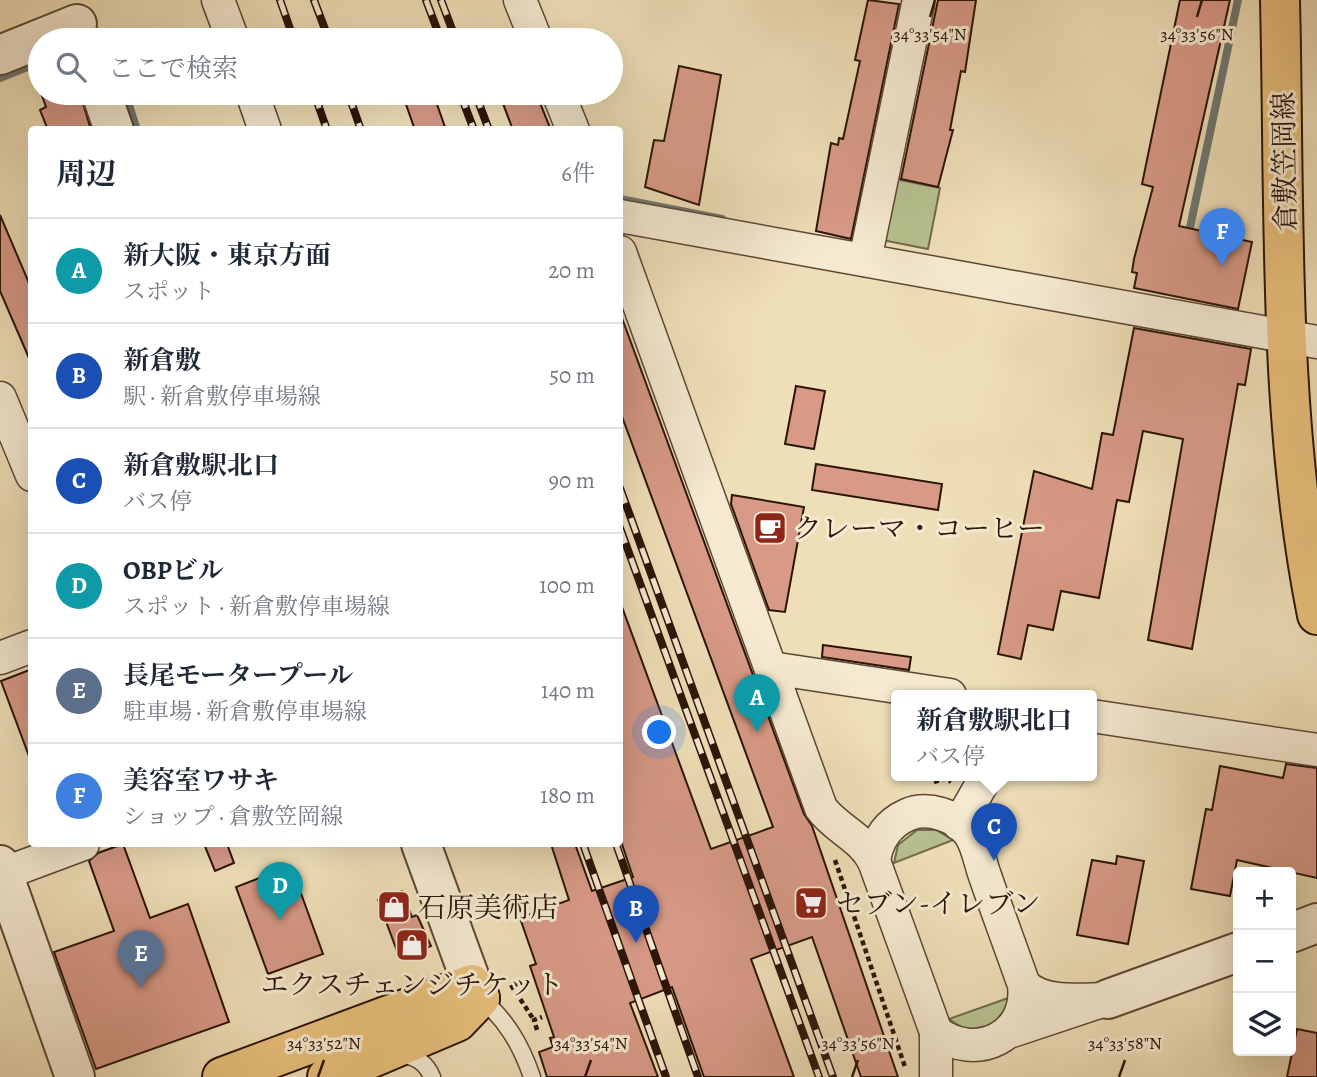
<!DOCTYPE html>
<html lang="ja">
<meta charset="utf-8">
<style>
:root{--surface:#fff;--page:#f2f2f3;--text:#1f2937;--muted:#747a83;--line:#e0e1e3;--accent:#b45309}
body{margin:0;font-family:Alegreya,"Noto Serif JP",serif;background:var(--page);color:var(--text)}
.controls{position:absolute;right:21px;bottom:21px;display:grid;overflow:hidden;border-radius:7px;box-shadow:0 7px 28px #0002}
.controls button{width:63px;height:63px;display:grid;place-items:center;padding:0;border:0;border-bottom:2px solid var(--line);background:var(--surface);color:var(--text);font:35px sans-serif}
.you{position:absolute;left:660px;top:733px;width:24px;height:24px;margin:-18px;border:5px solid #fff;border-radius:50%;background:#1a73e8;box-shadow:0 0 0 10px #1a73e833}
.badge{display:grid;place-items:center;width:46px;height:46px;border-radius:50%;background:var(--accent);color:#fff;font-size:23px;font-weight:700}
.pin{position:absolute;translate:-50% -58px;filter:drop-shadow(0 2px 4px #0008)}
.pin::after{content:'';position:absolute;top:37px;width:24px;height:21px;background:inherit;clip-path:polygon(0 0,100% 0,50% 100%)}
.popup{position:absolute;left:891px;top:690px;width:206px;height:91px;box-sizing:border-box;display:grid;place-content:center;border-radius:7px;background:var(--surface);filter:drop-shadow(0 2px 5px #0005);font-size:23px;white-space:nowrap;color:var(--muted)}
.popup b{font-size:26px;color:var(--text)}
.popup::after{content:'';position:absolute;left:50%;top:100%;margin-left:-14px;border:14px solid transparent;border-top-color:var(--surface)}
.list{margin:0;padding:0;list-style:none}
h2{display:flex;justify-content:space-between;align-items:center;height:91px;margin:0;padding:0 28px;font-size:30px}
h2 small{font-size:23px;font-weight:400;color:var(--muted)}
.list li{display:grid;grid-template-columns:46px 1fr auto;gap:21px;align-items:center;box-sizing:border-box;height:105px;padding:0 28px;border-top:2px solid var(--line)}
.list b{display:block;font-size:26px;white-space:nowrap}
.list p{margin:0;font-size:23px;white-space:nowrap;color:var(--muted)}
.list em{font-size:23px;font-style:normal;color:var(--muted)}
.icon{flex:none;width:38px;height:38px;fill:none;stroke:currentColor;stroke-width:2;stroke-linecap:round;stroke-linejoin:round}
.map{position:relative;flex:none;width:1317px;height:1077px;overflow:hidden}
.search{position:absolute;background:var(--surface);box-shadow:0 7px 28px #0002;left:28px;top:28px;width:595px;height:77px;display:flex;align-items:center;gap:18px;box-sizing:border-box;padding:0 24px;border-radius:38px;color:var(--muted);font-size:26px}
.panel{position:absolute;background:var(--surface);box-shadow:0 7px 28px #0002;left:28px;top:126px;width:595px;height:721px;border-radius:7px}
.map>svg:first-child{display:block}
.green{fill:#b7c290;stroke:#716b4c;stroke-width:2}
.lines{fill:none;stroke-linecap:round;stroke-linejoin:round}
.stream{stroke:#6f7872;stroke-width:8}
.building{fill:#d89a87;stroke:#2b1408;stroke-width:2}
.service-casing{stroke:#5c4734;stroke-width:19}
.minor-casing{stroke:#5c4734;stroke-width:35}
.tertiary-casing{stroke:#5c4734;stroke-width:42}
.primary-casing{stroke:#2b1408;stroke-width:42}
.path{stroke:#2b1408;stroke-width:4.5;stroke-dasharray:5 3.5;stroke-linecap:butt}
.service{stroke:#f5ead1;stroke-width:16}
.minor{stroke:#f5ead1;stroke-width:32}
.tertiary{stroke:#f5ead1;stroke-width:38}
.primary{stroke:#e8c07c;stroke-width:38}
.rail-casing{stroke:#2b1408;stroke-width:8}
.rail{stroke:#f5ead1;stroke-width:5;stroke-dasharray:16;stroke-linecap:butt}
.ticks{fill:none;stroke:#2b1408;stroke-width:2.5}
.labels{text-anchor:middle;stroke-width:6;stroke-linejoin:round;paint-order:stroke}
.street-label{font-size:28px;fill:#2b1408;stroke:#f5ead1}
.poi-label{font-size:28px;fill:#2b1408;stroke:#f5ead1;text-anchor:start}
.ticks-label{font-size:18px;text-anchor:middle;fill:#2b1408;stroke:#f5ead1;stroke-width:6;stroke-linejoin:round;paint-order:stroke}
</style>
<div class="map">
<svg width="1317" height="1077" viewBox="0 0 1317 1077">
<rect width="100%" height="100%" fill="#efdfb8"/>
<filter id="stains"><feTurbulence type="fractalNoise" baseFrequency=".00286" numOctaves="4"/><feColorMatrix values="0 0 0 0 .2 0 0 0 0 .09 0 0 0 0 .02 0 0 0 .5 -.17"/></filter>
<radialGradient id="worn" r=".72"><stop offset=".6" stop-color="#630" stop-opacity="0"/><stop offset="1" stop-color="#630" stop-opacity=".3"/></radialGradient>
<!-- green -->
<g class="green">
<polygon points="890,178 940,188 928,249 877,239"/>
<polygon points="917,830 936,830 953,840 894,863 898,845"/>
<path d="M1011,997C998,1026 979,1043 949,1019Z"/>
</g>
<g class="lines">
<!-- stream -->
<g class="stream">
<polyline points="98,38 105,35 107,40"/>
<polyline points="0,78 40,62"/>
<polyline points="125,93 137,130"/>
<polyline points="620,199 722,219"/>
<polyline points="1188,237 1238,0"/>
</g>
</g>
<!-- building -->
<g class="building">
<polygon points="868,0 899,4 851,239 816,231 831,143 838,145 839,138 843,139 860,61 855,60"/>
<polygon points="938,0 976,0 965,72 961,71 950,130 953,130 938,187 901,179"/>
<polygon points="1180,0 1230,0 1179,226 1252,242 1238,309 1134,288 1137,273 1132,272 1134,259 1153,187 1142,184"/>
<polygon points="679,66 721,75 699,205 645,187 654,140 664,141"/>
<polygon points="41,93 80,93 91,130 48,130 40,110 46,107"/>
<polygon points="402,93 433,93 446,130 415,130"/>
<polygon points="499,93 536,93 551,130 513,130"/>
<polygon points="0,215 32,290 32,365 0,291"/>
<polygon points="622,318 804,814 812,826 898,1077 861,1077 812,937 751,959 794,1077 704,1077 672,987 630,1003 658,1077 547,1077 539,1052 553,1047 550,1038 554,1037 530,966 536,964 520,918 569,900 551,844 575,844 592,891 633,877 620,838 620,607 622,607 711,849 773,827 620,411"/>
<polygon points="1134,328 1251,349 1245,385 1238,384 1192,649 1148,640 1183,439 1143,431 1129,502 1117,500 1099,598 1061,591 1053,630 1028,625 1021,659 998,654 1034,471 1092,489 1102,433 1113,435"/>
<polygon points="796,386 825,391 814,449 785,444"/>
<polygon points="816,464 942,484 938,510 812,490"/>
<polygon points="732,495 804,507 785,612 769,610 731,504"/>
<polygon points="823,645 911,657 909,670 822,657"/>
<polygon points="32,669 32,756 29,756 1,681"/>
<polygon points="1286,764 1317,768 1317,878 1237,860 1230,896 1191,889 1206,809 1212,810 1220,766 1283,778"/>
<polygon points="123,844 150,918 188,904 229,1022 96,1069 54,952 114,931 89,861 98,853"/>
<polygon points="204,844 227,844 234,863 215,871"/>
<polygon points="1117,856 1144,861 1128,944 1077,935 1092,860 1116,864"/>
<polygon points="291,866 323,954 268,974 236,887"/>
<polygon points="402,891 412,917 417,915 431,946 400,959 378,900"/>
<polygon points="1297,1029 1317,1033 1317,1077 1287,1077"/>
</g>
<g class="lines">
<defs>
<g id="service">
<path d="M480,998C506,1019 521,1045 532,1077"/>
<path d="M399,1054C415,1056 426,1062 432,1077"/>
</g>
<g id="minor">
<polyline points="218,0 233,40"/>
<polyline points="520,0 536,40"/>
<polyline points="252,93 265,130"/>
<polyline points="558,93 573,130"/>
<polyline points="620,216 1317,342"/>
<path d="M620,252L821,808C836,829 861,836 874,861"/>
<polyline points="865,260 918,4"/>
<polyline points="0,398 32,475"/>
<polyline points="0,658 32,646"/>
<polyline points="771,668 950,695"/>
<polyline points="1092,716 1317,750"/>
<polyline points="959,824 987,775"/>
<polyline points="0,875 83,844"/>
<path d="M1012,1031L1108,999C1081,999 1045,1005 1024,985C1011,948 997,911 984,873C980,862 977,843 969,833C956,815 927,806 907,815C887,824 877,840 874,861L936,1032C975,1062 1030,1037 1024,985"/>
<polyline points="936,1077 936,1032"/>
</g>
<g id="tertiary">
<polyline points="0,55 77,24"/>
<polyline points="101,93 114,130"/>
<polyline points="421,844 472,984 480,998"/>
<polyline points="0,865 75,1077"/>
<polyline points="1291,933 1317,923"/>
<polyline points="1108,999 1238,952"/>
</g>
<g id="primary">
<path d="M1280,0C1285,204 1277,415 1317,615"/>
<polyline points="222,1077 472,984"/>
<polyline points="327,1077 457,1022 480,998"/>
</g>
</defs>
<!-- service casing -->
<use href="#service" class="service-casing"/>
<!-- minor casing -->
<use href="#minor" class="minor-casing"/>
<!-- tertiary casing -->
<use href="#tertiary" class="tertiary-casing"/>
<!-- primary casing -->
<use href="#primary" class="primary-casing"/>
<!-- path -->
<g class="path">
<polyline points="934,782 946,778 951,782"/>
<polyline points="835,860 905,1067"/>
<polyline points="511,985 534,1020"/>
<polyline points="537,1030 534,1020 542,1017"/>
</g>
<!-- service -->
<use href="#service" class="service"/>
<!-- minor -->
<use href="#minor" class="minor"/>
<!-- tertiary -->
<use href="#tertiary" class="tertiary"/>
<!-- primary -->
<use href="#primary" class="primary"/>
<defs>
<g id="rail">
<polyline points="280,0 294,40"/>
<polyline points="314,0 329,40"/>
<polyline points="426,0 441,40"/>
<polyline points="441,0 456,40"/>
<polyline points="314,93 327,130"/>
<polyline points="348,93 361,130"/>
<polyline points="460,93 474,130"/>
<polyline points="475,93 489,130"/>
<polyline points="620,488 833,1077"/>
<polyline points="620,528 819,1077"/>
<polyline points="583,844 666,1077"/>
<polyline points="616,844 698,1077"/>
</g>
</defs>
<!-- rail casing -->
<use href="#rail" class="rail-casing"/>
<!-- rail -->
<use href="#rail" class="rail"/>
</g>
<!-- ticks -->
<path class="ticks" d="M930,17L935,0M1197,17L1202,0M318,1077L324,1060M585,1077L591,1060M852,1077L858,1060M1119,1077L1125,1060"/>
<!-- icons -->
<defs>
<symbol id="cafe-square" viewBox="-11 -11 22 22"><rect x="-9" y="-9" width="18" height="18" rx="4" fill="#8f2418" stroke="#f5ead1"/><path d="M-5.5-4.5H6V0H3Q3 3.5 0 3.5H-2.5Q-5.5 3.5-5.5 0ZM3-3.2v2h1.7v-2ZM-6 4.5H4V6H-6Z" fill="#fff"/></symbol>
<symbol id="supermarket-square" viewBox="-11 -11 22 22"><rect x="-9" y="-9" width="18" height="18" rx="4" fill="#8f2418" stroke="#f5ead1"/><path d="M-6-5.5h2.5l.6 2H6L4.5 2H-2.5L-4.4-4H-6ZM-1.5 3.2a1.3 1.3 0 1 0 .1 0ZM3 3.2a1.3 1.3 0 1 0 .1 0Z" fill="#fff"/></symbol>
<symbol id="shop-square" viewBox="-11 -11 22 22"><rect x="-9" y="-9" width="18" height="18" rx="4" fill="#8f2418" stroke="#f5ead1"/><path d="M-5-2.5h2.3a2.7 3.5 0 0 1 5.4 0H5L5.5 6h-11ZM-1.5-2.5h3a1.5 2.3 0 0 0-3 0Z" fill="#fff"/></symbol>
</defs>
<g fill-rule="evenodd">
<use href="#cafe-square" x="751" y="509" width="38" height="38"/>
<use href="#supermarket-square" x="792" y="884" width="38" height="38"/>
<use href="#shop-square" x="375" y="888" width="38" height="38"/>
<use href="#shop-square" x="393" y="926" width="38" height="38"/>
</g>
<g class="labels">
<!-- street labels -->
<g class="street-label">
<text transform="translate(1284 162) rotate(-91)" y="10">倉敷笠岡線</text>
</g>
<!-- poi labels -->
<g class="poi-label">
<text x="794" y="538">クレーマ・コーヒー</text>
<text x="836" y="913">セブン-イレブン</text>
<text x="418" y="917">石原美術店</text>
<text x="412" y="994" text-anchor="middle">エクスチェンジチケット</text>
</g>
</g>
<g class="ticks-label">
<text x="930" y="40">34°33'54"N</text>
<text x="1197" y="40">34°33'56"N</text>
<text x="1125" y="1049">34°33'58"N</text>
<text x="324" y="1049">34°33'52"N</text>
<text x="591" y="1049">34°33'54"N</text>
<text x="858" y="1049">34°33'56"N</text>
</g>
<rect width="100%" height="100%" filter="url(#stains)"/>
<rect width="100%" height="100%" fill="url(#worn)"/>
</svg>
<div class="controls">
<button>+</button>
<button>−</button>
<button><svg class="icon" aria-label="layers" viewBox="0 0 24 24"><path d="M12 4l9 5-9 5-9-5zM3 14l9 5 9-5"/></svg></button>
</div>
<div class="you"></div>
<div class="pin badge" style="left:757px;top:732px;background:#0f9aa8">A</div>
<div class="pin badge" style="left:636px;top:943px;background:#1a4fb4">B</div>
<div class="pin badge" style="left:994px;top:861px;background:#1a4fb4">C</div>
<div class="popup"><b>新倉敷駅北口</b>バス停</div>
<div class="pin badge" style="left:280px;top:920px;background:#0f9aa8">D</div>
<div class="pin badge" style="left:141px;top:988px;background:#5c6f8a">E</div>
<div class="pin badge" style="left:1222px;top:266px;background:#3f7fe0">F</div>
<div class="search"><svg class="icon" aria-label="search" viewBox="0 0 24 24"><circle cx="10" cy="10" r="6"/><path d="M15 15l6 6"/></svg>ここで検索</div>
<section class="panel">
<h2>周辺<small>6件</small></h2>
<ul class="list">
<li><span class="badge" style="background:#0f9aa8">A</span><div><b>新大阪・東京方面</b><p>スポット</p></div><em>20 m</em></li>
<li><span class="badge" style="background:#1a4fb4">B</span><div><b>新倉敷</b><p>駅 · 新倉敷停車場線</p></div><em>50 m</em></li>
<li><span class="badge" style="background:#1a4fb4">C</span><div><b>新倉敷駅北口</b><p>バス停</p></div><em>90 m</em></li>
<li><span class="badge" style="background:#0f9aa8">D</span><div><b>OBPビル</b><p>スポット · 新倉敷停車場線</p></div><em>100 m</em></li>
<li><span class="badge" style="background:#5c6f8a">E</span><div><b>長尾モータープール</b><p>駐車場 · 新倉敷停車場線</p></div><em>140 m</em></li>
<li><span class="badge" style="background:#3f7fe0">F</span><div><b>美容室ワサキ</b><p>ショップ · 倉敷笠岡線</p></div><em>180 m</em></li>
</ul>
</section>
</div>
